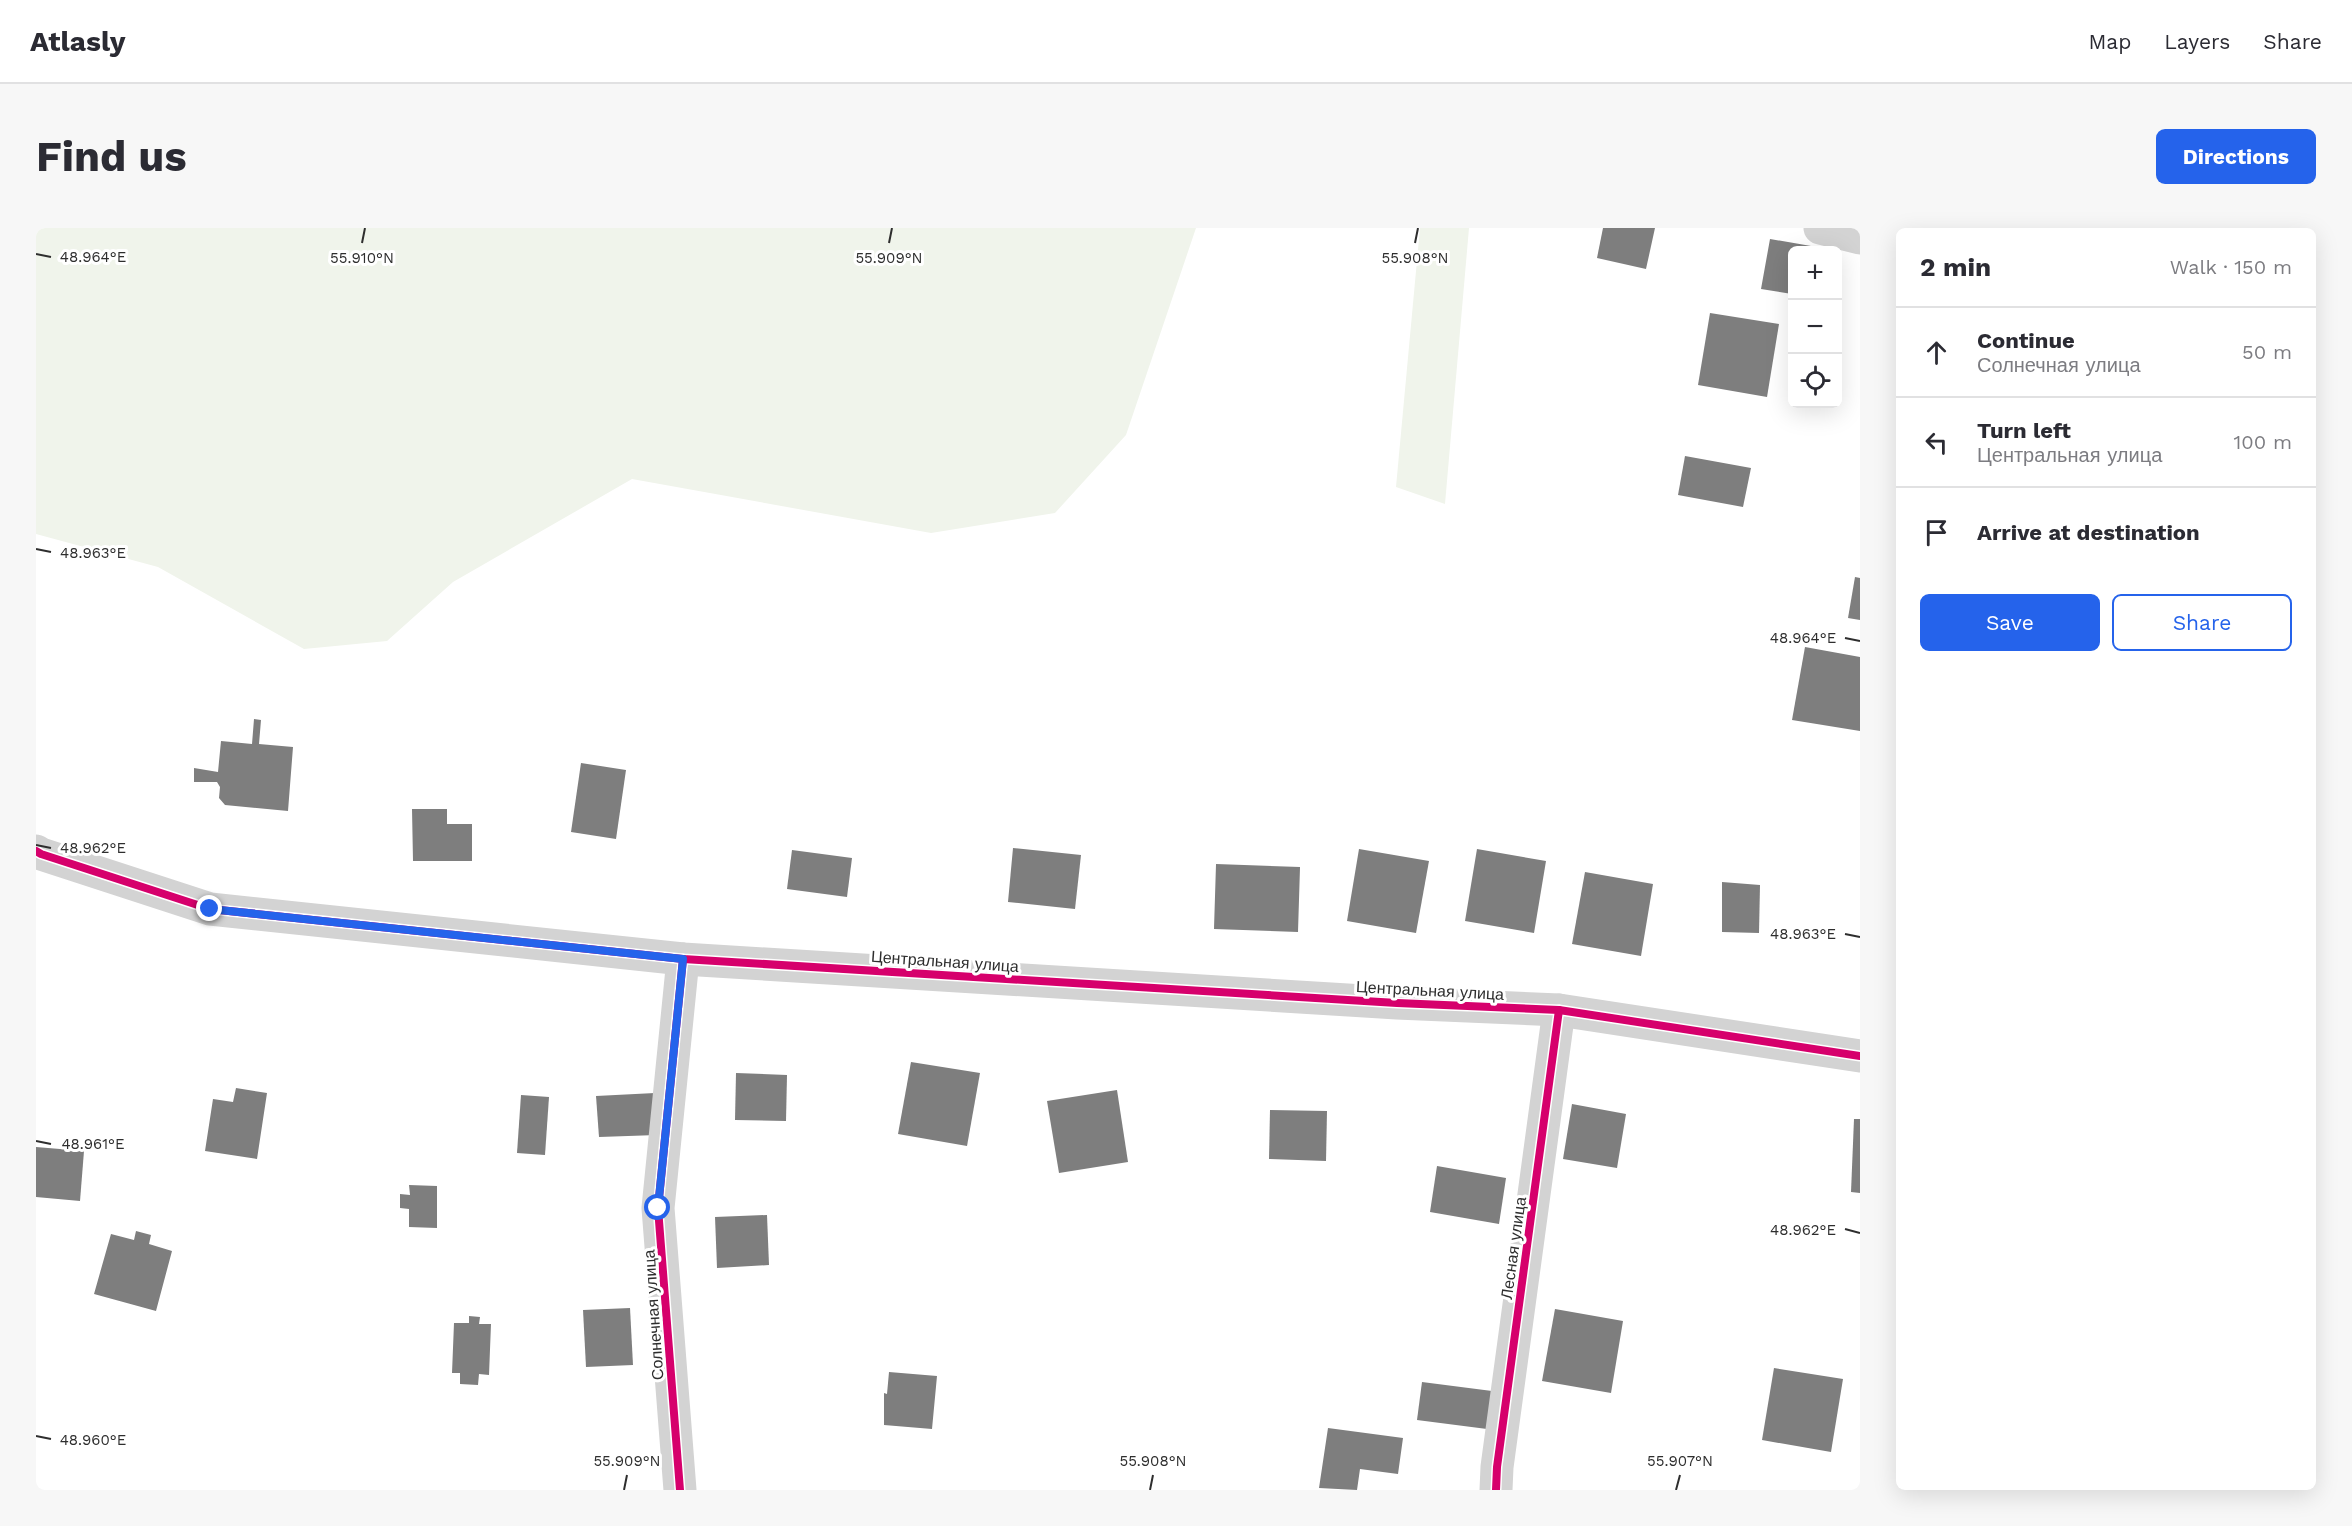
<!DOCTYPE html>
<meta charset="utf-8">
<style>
:root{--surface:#fff;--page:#f7f7f7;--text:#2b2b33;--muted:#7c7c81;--line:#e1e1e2;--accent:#2563eb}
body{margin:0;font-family:"Work Sans",sans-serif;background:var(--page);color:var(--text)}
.controls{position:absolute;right:18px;top:18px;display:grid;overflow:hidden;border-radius:9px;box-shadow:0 6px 24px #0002}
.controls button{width:54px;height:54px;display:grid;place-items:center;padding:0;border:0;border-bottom:2px solid var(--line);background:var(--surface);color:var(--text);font:30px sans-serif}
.stop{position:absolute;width:18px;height:18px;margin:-14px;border:4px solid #2563eb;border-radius:50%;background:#fff}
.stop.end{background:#2563eb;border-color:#fff;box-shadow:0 2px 6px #0008}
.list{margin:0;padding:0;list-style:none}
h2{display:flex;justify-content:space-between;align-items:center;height:78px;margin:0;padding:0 24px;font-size:26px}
h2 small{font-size:20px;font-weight:400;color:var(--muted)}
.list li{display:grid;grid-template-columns:39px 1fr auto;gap:18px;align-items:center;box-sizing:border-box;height:90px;padding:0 24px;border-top:2px solid var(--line)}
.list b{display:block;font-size:22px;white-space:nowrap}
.list p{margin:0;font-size:20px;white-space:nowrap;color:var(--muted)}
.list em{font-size:20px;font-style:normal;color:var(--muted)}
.actions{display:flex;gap:12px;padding:18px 24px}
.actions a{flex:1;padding:14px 0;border:2px solid var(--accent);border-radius:9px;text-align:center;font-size:21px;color:var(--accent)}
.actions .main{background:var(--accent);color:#fff}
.icon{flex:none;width:33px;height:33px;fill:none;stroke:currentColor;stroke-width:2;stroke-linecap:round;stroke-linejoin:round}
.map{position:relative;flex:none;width:1824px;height:1262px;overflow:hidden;border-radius:9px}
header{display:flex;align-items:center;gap:36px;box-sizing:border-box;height:84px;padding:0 30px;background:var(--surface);border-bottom:2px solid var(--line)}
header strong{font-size:28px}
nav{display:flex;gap:33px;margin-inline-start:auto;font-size:21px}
.intro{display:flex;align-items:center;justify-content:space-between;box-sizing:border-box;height:144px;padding:0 36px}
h1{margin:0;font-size:42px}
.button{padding:15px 27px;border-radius:9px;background:var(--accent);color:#fff;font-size:21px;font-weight:700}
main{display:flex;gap:36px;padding:0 36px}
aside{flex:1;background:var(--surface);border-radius:9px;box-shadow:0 6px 24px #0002}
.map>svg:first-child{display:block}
.green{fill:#f0f4eb}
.building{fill:#7e7e7e}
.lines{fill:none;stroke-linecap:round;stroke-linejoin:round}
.minor{stroke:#d3d3d3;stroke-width:33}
.cycleway-casing{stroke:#fff;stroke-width:11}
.cycleway{stroke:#d6006c;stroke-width:8}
.route{stroke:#2563eb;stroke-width:8}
.ticks{fill:none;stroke:#2e2e2e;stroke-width:2}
.labels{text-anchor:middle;stroke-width:6;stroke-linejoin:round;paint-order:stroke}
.street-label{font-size:16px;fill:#2e2e2e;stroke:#fff}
.ticks-label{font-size:15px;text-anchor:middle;fill:#2e2e2e;stroke:#fff;stroke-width:6;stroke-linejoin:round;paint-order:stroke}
</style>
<header>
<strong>Atlasly</strong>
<nav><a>Map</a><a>Layers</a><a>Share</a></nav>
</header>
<div class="intro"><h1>Find us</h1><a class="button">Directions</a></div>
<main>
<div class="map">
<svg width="1824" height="1262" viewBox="0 0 1824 1262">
<rect width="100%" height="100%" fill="#fff"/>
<!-- green -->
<g class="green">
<polygon points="0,0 1160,0 1090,207 1019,285 895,305 596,251 417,354 351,413 268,421 122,339 0,306"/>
<polygon points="1384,0 1433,0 1409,276 1360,259"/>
</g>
<!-- building -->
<g class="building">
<polygon points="1567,0 1619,0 1610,41 1561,30"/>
<polygon points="1734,11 1775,18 1774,22 1756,22 1756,66 1725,61"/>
<polygon points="1674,85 1743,96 1731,169 1662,157"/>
<polygon points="1649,228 1715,240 1707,279 1642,267"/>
<polygon points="1819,349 1824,350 1824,392 1812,390"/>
<polygon points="1769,419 1824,429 1824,503 1756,492"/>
<polygon points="218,491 225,492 223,516 257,519 252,583 189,577 183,570 184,559 181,554 158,554 158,540 182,544 185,513 216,516"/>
<polygon points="545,535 590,542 580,611 535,604"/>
<polygon points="376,581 411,581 411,596 436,596 436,633 377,633"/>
<polygon points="977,620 1045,627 1039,681 972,674"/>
<polygon points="1323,621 1393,633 1380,705 1311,693"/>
<polygon points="1441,621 1510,633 1498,705 1429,693"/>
<polygon points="756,622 816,630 811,669 751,661"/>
<polygon points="1180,636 1264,639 1262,704 1178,701"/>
<polygon points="1549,644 1617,656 1605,728 1536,716"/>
<polygon points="1686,654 1724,657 1723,705 1686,704"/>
<polygon points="875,834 944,845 931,918 862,906"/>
<polygon points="700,845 751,847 750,893 699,892"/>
<polygon points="200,860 231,865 221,931 169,923 177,871 197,874"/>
<polygon points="1081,862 1092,934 1023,945 1011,873"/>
<polygon points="619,865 621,907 563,909 560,868"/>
<polygon points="485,867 513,869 509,927 481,925"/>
<polygon points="1536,876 1590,886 1581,940 1527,931"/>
<polygon points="1234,882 1291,883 1290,933 1233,931"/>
<polygon points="1818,891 1824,891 1824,965 1815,964"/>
<polygon points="0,919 48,923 44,973 0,969"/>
<polygon points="1401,938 1470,950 1463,996 1394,984"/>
<polygon points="373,957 401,958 401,1000 373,999 373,981 364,980 364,966 374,967"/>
<polygon points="731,987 733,1037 681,1040 679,989"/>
<polygon points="100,1003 115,1007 113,1016 136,1023 120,1083 58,1066 75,1006 98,1012"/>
<polygon points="594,1080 597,1137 550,1139 547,1082"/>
<polygon points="1519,1081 1587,1093 1575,1165 1506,1153"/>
<polygon points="433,1088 444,1089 443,1096 455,1096 453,1147 443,1146 442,1157 424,1156 424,1145 416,1145 418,1095 433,1095"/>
<polygon points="1738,1140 1807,1151 1795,1224 1726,1212"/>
<polygon points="853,1144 901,1148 896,1201 848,1197 848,1165 851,1166"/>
<polygon points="1386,1154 1456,1163 1451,1201 1381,1192"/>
<polygon points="1292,1200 1367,1210 1362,1246 1324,1241 1321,1262 1283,1260"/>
</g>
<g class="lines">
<!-- minor -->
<g class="minor">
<polyline points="1784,0 1824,10"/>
<polyline points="0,623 5,626 174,681 647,731 1361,775 1523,782 1824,828"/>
<polyline points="644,1262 622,980 647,731"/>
<polyline points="1460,1262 1461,1239 1523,782"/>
</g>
<defs>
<g id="cycleway">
<polyline points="0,623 5,626 174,681 647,731 1361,775 1523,782 1824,828"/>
<polyline points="644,1262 622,980 647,731"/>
<polyline points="1460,1262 1461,1239 1523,782"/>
</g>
</defs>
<!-- cycleway casing -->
<use href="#cycleway" class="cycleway-casing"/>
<!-- cycleway -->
<use href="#cycleway" class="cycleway"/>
</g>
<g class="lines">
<!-- route -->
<polyline class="route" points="174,681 647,731 622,980"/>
</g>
<!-- ticks -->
<path class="ticks" d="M326,15L329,0M853,15L856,0M1379,15L1382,0M0,26L15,29M0,321L15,324M1809,410L1824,413M0,617L15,620M1809,706L1824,709M0,913L15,916M1809,1001L1824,1005M0,1208L15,1211M588,1262L591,1247M1114,1262L1117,1247M1640,1262L1644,1247"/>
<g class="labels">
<!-- street labels -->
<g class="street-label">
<text transform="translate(909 733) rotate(4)" y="6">Центральная улица</text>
<text transform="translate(1394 762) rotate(3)" y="6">Центральная улица</text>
<text transform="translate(1477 1020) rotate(-82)" y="6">Лесная улица</text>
<text transform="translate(617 1087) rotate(-94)" y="6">Солнечная улица</text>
</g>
</g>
<g class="ticks-label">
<text x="57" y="34">48.964°E</text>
<text x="326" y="35">55.910°N</text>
<text x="853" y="35">55.909°N</text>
<text x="1379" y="35">55.908°N</text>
<text x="57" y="330">48.963°E</text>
<text x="1767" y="415">48.964°E</text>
<text x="57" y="625">48.962°E</text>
<text x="1767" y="711">48.963°E</text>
<text x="57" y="921">48.961°E</text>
<text x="1767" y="1007">48.962°E</text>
<text x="57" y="1217">48.960°E</text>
<text x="591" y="1238">55.909°N</text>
<text x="1117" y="1238">55.908°N</text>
<text x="1644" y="1238">55.907°N</text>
</g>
</svg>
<div class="controls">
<button>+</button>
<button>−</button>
<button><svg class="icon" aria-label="locate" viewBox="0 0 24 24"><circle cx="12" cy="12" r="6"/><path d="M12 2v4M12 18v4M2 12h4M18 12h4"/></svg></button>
</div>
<div class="stop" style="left:622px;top:980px"></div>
<div class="stop end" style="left:174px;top:681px"></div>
</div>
<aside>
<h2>2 min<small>Walk · 150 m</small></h2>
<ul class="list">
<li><svg class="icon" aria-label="ahead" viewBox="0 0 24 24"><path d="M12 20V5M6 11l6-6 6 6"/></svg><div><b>Continue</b><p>Солнечная улица</p></div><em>50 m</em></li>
<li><svg class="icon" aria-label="left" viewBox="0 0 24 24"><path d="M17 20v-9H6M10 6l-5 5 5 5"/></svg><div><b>Turn left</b><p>Центральная улица</p></div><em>100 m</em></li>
<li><svg class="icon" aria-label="arrive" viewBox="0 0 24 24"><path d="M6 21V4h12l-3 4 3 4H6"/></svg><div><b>Arrive at destination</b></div></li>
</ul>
<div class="actions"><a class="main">Save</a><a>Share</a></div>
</aside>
</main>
